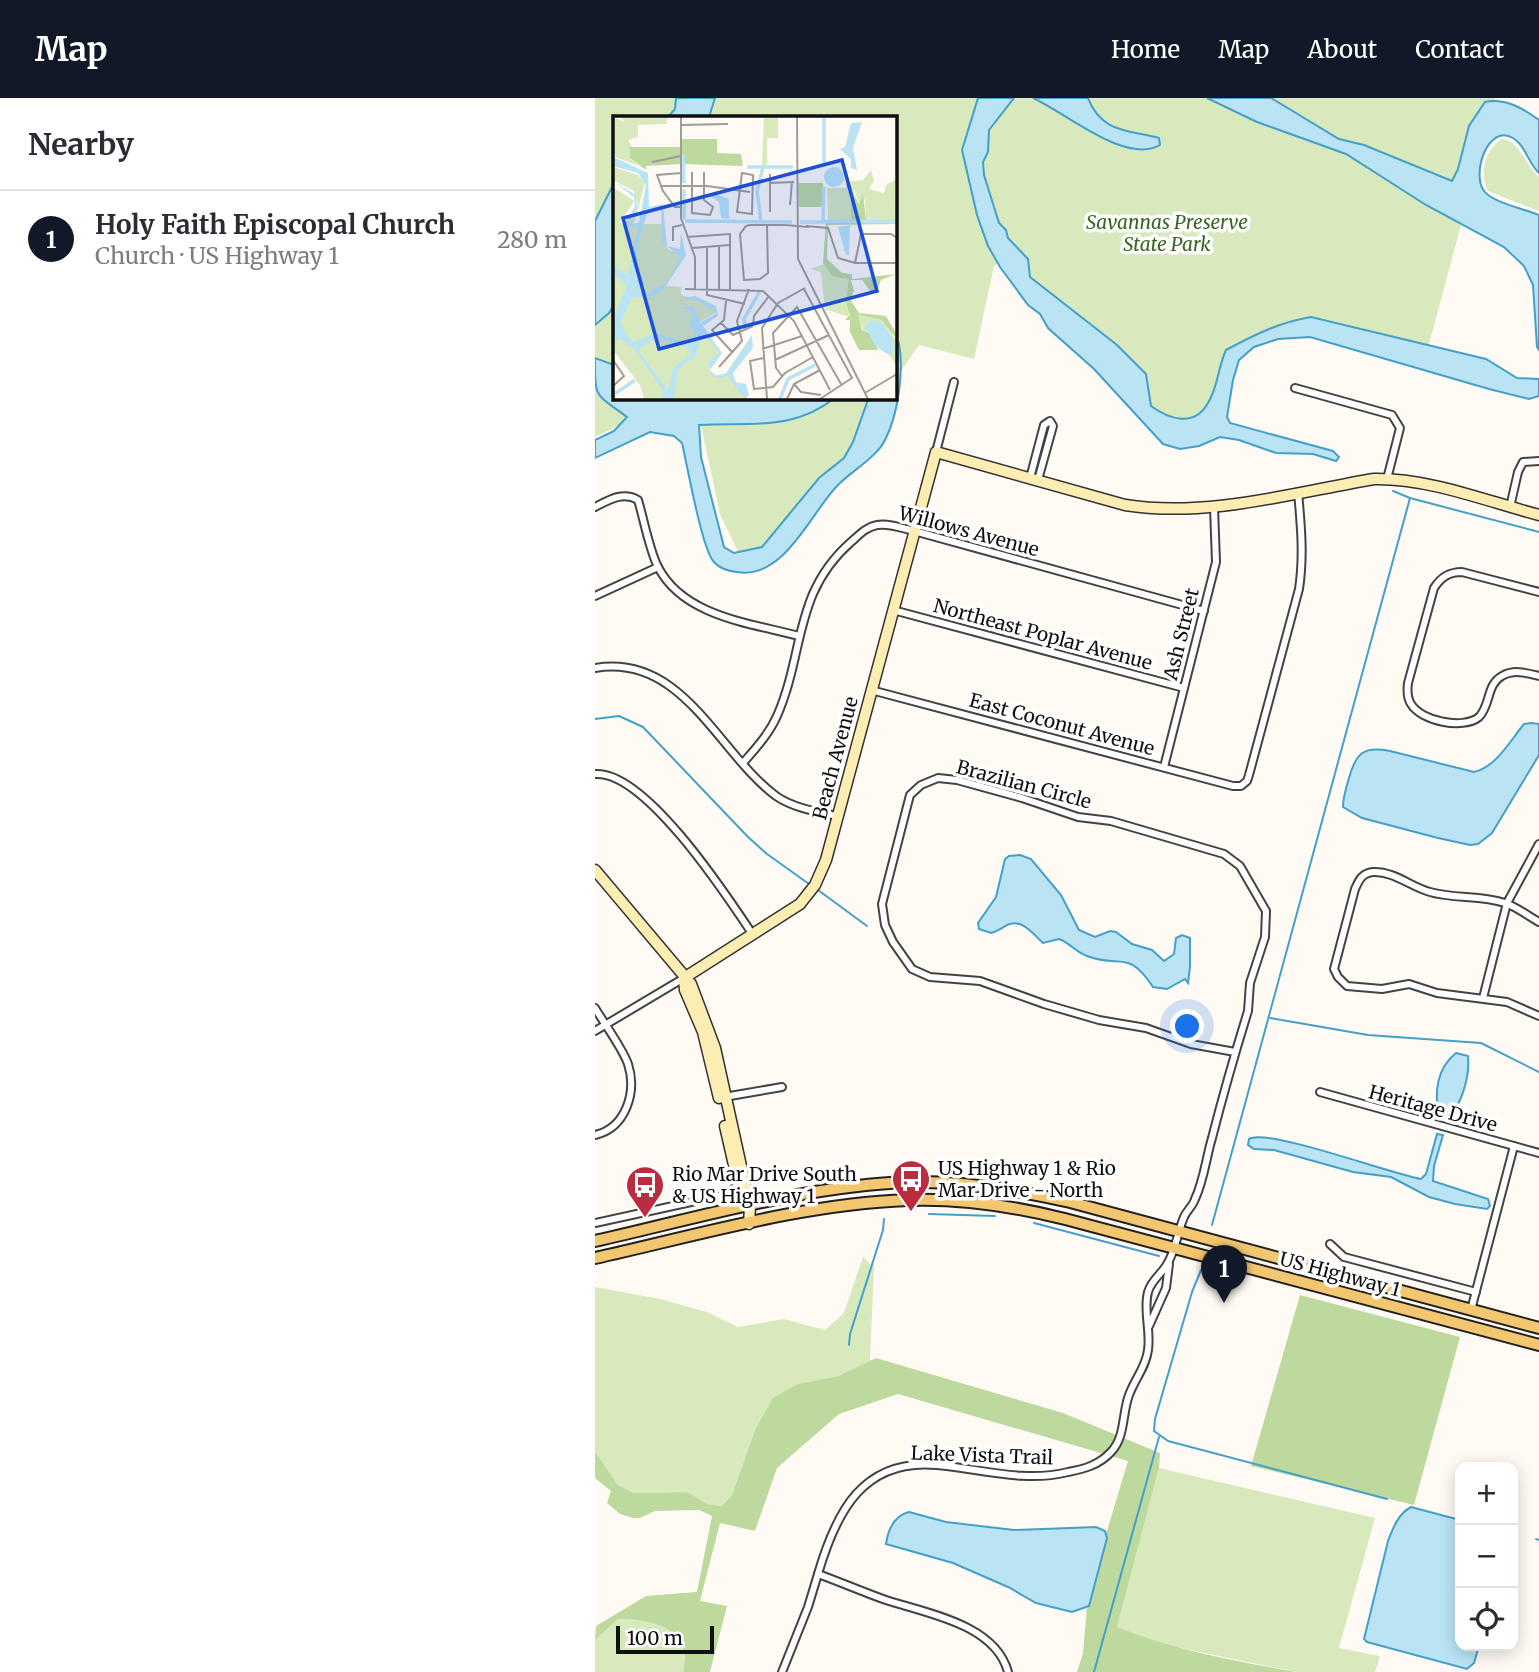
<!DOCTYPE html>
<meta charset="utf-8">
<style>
:root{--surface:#fff;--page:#f2f2f3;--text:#2b2b33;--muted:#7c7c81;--line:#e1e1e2;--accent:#111827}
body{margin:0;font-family:Merriweather,serif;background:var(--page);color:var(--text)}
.controls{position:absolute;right:21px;bottom:21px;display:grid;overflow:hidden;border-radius:14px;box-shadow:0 4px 18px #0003}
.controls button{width:63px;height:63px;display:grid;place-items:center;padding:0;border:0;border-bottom:2px solid var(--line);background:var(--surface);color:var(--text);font:35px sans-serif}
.scale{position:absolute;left:21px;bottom:18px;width:98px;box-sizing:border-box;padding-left:7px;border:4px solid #101010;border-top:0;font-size:19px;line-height:24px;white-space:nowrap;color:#101010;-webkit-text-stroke:5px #fff;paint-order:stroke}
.you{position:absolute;left:593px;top:929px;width:24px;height:24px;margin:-18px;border:5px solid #fff;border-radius:50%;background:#1a73e8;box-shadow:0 0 0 10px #1a73e833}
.badge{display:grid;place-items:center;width:46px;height:46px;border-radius:50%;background:var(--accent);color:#fff;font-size:23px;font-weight:700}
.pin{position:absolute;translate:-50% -58px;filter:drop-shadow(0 2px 4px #0008)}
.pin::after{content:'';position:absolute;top:37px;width:24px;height:21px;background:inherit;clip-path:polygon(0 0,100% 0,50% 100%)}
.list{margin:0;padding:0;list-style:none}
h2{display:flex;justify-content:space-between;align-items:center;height:91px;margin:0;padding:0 28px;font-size:30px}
h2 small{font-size:23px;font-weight:400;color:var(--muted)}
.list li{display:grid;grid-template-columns:46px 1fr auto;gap:21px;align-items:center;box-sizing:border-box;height:98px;padding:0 28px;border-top:2px solid var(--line)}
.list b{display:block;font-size:26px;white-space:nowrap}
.list p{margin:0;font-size:23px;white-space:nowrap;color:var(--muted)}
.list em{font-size:23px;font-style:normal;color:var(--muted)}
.icon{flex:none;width:38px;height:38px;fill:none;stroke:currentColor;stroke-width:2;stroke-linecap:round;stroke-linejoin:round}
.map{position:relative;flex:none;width:944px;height:1574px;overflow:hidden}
header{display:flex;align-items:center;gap:42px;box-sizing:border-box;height:98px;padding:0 35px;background:var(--accent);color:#fff}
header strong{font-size:33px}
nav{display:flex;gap:38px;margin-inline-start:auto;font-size:24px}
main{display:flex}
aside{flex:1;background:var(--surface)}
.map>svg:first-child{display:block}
.green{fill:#d8e9be}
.forest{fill:#bdd99d}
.water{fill:#bae4f4;stroke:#449fc9;stroke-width:2}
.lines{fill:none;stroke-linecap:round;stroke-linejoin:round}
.stream{stroke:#449fc9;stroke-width:2}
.street-casing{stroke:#434343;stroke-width:10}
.secondary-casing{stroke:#323232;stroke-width:13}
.primary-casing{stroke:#212121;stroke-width:14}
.street{stroke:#fff;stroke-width:6}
.secondary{stroke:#fcedb2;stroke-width:10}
.primary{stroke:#f3c76f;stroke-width:10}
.labels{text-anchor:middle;stroke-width:7;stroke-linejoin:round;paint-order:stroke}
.park-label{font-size:19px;font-style:italic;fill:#366622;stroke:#fff}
.street-label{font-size:19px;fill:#101010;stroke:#fff}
.poi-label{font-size:19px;fill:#101010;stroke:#fff;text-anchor:start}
.inset-river{fill:none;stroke:#bae4f4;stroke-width:3.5}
.inset-road{fill:none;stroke:#9f9d99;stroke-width:2}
.view{fill:#1d4ed8;fill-opacity:0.15;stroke:#1d4ed8;stroke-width:3.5}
.inset-edge{fill:none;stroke:#101010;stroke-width:3.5}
</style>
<header>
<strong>Map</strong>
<nav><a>Home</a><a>Map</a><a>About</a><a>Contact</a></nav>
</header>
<main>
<aside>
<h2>Nearby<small></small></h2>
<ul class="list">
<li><span class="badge">1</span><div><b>Holy Faith Episcopal Church</b><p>Church · US Highway 1</p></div><em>280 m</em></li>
</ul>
</aside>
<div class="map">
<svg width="944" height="1574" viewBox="0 0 944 1574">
<rect width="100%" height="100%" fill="#fffbf4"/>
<!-- green -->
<g class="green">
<polygon points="0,0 900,0 833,250 738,223 654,245 635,264 617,317 576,333 415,158 399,168 379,261 324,247 299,283 299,19 19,19 19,299 29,307 31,324 0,339"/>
<path d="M907,41C925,43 930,67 944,79V113L893,93C884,75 890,52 907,41Z"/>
<polygon points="77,299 292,299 209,430 148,464 125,416 101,304"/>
<polygon points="268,1159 279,1169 275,1263 243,1278 203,1286 160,1332 137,1397 127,1408 112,1406 91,1394 39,1395 23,1387 0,1353 0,1189 65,1201 112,1214 143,1229 189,1221 230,1232 249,1215"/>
<polygon points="564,1370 780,1420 744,1550 785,1558 780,1574 701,1574 581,1549 547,1540 522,1529"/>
<path d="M23,1521C46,1521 83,1525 89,1552C91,1558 89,1567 88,1574H0V1542Z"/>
</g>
<!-- forest -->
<g class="forest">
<polygon points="705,1197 865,1239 819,1407 656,1368"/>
<path d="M281,1260L468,1315L565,1355L564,1370L522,1529C578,1552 641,1563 701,1574H482L488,1555L492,1509L512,1440L511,1436L533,1363L303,1296L244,1316L182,1370L160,1433L125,1425L105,1503L132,1508L115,1574H88C89,1567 91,1558 89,1552C82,1525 46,1521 23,1521L0,1542L1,1528L51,1498L102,1494L117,1418L104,1412L60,1413L45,1420H38L25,1416L12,1405L16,1393L0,1380V1353L23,1387L39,1395L92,1394L112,1406L127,1408L137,1397L160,1332L178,1300L203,1286L243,1278Z"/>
</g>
<!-- water -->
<g class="water">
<polygon points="81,0 120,0 114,19 73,19 80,11"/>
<path d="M383,0H419L394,32L393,54L388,64L389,77L404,125L411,132L413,140L433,161L435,179L522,247L551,276L556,308C574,321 599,330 613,305C623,289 623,269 631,252C659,237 685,224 716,219L891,261L922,280L944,281V298L934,301L894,291L715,239L683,241L659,249L644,262L638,282L632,319L635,325L738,353L744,359L741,363L718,356L681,355L644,342L625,339L604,348L585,351L568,346L499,271L453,230L445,216L433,207L405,169L393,148L382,117L367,52Z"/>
<path d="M438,0H493C506,35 534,32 564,40L565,47C530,67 470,14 438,0Z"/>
<path d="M612,0H676L744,41L769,47L857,83L863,71L874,28L890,4C910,0 928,10 944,22V75C933,65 931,48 918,40C893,25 876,76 889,93C898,105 930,111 944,117V252L942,249L938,187L929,168L909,149L831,107L751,56L662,24Z"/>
<polygon points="19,85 19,207 14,215 0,227 0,123"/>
<path d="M304,246C309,272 303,316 291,340C283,359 256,373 242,388C215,416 189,482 142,474C133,473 125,471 119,464C107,452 92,366 87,345L79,338L55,334L0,360V342L19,333L32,319C0,295 0,302 0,260L19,267V299H241C198,334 155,324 104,327L106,359L129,449L139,455L167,449L224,380L249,360L258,344L274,299H299V255Z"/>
<path d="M936,625L944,626V657L897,735L883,746L875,747L843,740L767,720L748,709C748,699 751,690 754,680C761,655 768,648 795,653L879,674C901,669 915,643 929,626Z"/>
<path d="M425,757L436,761L466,797L484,832L500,839L515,833L521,834L537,846L557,852L569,863L579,856L581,840L587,837L595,840V869L593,885L590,881L572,891L558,889C532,850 526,871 492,858C482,855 475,845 464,841L448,845C438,836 427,820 412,827C407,830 403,833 396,835L384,831L383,825L401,799L410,761L414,758Z"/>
<path d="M861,955L873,958C875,979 867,1003 855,1020L850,1021L844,1016C839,994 842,970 861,955Z"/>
<path d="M842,1036L848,1037L839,1068L838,1083L893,1101L895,1108L892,1111L860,1106L834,1099L796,1079L758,1074L679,1052L659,1051L653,1047L654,1041C673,1030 796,1076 826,1081L831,1076Z"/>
<path d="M816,1409L865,1422V1548H884L879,1565L872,1571L772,1544L769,1541L793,1443C798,1430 803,1416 816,1409Z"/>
<path d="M314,1414L351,1424L419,1432L501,1429L510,1433L512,1440L494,1508L477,1514L441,1505L413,1489L358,1465L291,1446C293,1432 298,1418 314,1414Z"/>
</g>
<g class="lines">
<!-- stream -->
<g class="stream">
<polyline points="798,393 815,400 944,434"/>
<polyline points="0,621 24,618 48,629 153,739 172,756 214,786"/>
<polyline points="223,792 272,828"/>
<polyline points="675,920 773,937 886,945 944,974"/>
<polyline points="334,1116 400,1118"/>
<polyline points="439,1125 564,1158"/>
<polyline points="617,1127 815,400"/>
<polyline points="606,1172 597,1194 560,1321 559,1333 573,1343 792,1401"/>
<polyline points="254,1247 255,1236 288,1132 289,1121"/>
<polyline points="941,1441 944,1442"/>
<polyline points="499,1574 564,1339"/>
</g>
<defs>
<g id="street">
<polyline points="700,290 797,317 805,330 792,381"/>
<polyline points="341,354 359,284"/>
<polyline points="435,380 449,327 455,323 458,328 443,382"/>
<path d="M0,409C14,402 28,393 43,402C49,422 54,451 63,469C89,519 156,525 204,538"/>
<polyline points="915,409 923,374 928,364 944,363"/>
<path d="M944,494L867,474C854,474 846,479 839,490L813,585C812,593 812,600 816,606C826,623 868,632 884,619C896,607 891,587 907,578C919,571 932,575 944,578"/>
<polyline points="0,498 63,469"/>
<polyline points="298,512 589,590"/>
<path d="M0,570C88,555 123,655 181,698C198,710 223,714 242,718"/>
<path d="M276,592L638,688H646L652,683L654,677L704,491C709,458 706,427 703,394"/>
<path d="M148,665C161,650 174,636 182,618C210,554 198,495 256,444C264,437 271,429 282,427C294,425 307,430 319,433L609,513"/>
<polyline points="569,669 621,464 619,409"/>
<path d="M0,676C50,672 132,798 158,837"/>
<path d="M944,824C933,818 922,809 910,805C886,797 859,801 835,794C816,789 799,773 778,774C767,775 764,782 760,791L739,871L743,879L752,888L787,891L814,886L842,895L912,904L944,918"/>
<polyline points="888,900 912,805 944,746"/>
<path d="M0,910C9,925 28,951 33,966C42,994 31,1030 0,1037"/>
<polyline points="0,933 89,880"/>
<polyline points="725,994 944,1055"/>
<polyline points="129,999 187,989"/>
<polyline points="0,1125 128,1097 135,1094 143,1086"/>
<polyline points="735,1146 749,1159 881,1194"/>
<polyline points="876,1212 919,1048"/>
<polyline points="554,1228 571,1190 574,1166"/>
<path d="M223,1476C241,1414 268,1360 342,1367C386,1371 430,1385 473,1374C489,1371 504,1367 516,1354C530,1339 527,1319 533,1300C538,1283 551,1270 553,1252C556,1232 548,1213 553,1194C556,1183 565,1177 571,1168C581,1153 582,1135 589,1119C592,1112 598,1108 600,1101C609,1082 611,1060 617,1040C628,997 640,955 653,913L655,885L670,839L671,813L645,768L629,756L516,723L483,719L427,700L362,682L343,680L326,687L315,697L287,806L290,827L298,844L317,871L335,879L385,883L449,906L504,922L551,930L596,946L640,954"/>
<path d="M187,1574L213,1509L223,1476C245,1484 266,1493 288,1501C329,1515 400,1525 413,1574"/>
</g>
<g id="secondary">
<polyline points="0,772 96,886 120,950 155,1109 154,1126"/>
<path d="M89,880L205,806L220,787L231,762L341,354L530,407C612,420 697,395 779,381C834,380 891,403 944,417"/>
<polyline points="89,880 90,892 108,934 124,1000"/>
<polyline points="130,1028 144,1089"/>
</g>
<g id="primary">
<path d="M0,1143C102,1120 212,1087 316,1084C370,1083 423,1092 475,1104L944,1230"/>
<path d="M0,1160C103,1137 207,1106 313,1102C366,1100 418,1108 470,1121L944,1247"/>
</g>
</defs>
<!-- street casing -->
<use href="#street" class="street-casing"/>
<!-- secondary casing -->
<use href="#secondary" class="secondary-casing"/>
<!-- primary casing -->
<use href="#primary" class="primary-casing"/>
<!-- street -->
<use href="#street" class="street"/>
<!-- secondary -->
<use href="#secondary" class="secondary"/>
<!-- primary -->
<use href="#primary" class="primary"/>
</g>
<!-- icons -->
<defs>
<symbol id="bus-pin" viewBox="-11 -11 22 30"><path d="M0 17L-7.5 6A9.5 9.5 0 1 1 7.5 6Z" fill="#bc2c40" stroke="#fff"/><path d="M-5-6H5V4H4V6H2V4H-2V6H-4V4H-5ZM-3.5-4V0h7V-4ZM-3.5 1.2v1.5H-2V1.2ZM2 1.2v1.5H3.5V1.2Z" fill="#fff"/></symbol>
</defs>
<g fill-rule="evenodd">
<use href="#bus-pin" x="294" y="1059" width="44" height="60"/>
<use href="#bus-pin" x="28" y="1065" width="44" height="60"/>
</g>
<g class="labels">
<!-- park labels -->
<g class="park-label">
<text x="572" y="131">Savannas Preserve<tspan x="572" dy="22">State Park</tspan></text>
</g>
<!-- street labels -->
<g class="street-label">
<text transform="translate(374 433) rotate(15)" y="7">Willows Avenue</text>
<text transform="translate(448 536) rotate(15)" y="7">Northeast Poplar Avenue</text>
<text transform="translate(586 536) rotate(-76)" y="7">Ash Street</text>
<text transform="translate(467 626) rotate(15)" y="7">East Coconut Avenue</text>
<text transform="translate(240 660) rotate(-75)" y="7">Beach Avenue</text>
<text transform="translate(429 686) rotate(15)" y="7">Brazilian Circle</text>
<text transform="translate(838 1010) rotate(15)" y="7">Heritage Drive</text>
<text transform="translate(745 1176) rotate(15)" y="7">US Highway 1</text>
<text transform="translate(387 1357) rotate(2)" y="7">Lake Vista Trail</text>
</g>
<!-- poi labels -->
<g class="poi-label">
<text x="343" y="1077">US Highway 1 &amp; Rio<tspan x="343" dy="22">Mar Drive - North</tspan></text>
<text x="77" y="1083">Rio Mar Drive South<tspan x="77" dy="22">&amp; US Highway 1</tspan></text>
</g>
</g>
<!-- overview -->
<g transform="translate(18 18)">
<rect width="284" height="284" fill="#fffbf4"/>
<path d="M0,1L12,6L8,1H68H54V8L25,9V21L15,24L21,35L18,43L26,50L0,40ZM151,1H165V22H154V51L149,52ZM0,51L25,59L32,67L21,108H49V122L55,133L70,141L52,170L68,171V179L97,188L104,196L84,208L106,236L95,248L98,258L114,260L136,283H31L27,269L0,234V71L21,85L6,108H21L17,105L25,88L21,75L0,64ZM258,54L261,65L256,73L271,77L273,69L282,64L283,104H253L252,84L249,79L246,88L241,73L239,104H215L214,72H233V66L250,64ZM211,148L217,157L236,163V201L212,193L208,156L197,153ZM243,199L269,204L277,213L283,226V249L276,239L279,220L269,207H254L255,216L251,215Z" fill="#d8e9be"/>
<path d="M69,23H104V37L128,38L130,50L68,48L33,50V54L17,42V31H68ZM185,67H210L211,91H186ZM238,73L246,88L250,77L253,104H283V108L215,109L214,143L229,157L239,158V163L283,158L268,164L264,177L258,176L249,164H238L241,175L237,183L246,197L273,200L283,217V235L282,221L269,204L245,199L249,214L258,218L265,234H246L237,216V204H232L237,199L233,186L236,163L219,160L210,147L213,104H238Z" fill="#bdd99d"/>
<path d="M249,6L240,32L244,54L238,52V43L227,33L232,31L238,7ZM0,41L35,57L36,91L50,88L54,130L67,133L68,117L73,139L51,173L39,180L19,182L8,205L11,216L21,226L41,217L80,228L82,214L76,210L80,196L65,191H81L87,207L104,197L86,185L68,182L82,180L103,190L105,200L90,210L109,237L97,254L103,260L113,257L139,219L140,232L120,257L123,266L133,268L136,280H130L114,260L104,262L98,259L95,247L106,236L89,217L83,240L65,253L61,283H50L51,276L22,234L8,223L0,225V204L14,169L0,157V150L15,159L25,112L12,108L22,90L21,81L0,65L23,79L24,92L17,105L21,108L26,106L33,69L25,57L0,50ZM48,91L49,126L68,142L54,166L35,177L29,173L32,154L27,165L22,161L25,127L34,98ZM44,222L73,231L79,237L60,252L55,274L25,234ZM211 61a10 10 0 1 1 20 0a10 10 0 1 1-20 0ZM102,78L116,83V103L108,102L106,86L97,80ZM237,109L236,139H233L225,111ZM257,205L269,207L279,220L281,235L276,239L262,230L252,210Z" fill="#bae4f4" fill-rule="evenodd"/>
<path class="inset-river" d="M70,38L71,67M211,49V1M134,51H180M71,73V103M72,105L179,106M148,105L144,75L150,51M210,105L284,106M187,106H210L211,71M132,211L131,203L147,175M0,279L22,264M167,283L175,263L202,249"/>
<path class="inset-road" d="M68,1V102L82,141V173M184,1L185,143L255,283M68,9L115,8M39,46L68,40M79,56V97L97,99L100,91L91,84V56M68,57L44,59L50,75L62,91H68M129,57L140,59L139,98L124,96ZM157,67L181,66M47,70H94L137,76M177,89L179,66M157,96V58M154,109L155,157L147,163L131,164L127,118L133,110L137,109H172L196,111M193,110L215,112L225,142L242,147M74,121L117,118V173M284,122L278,118H248L242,147H284M60,125V111L69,109M94,130V179L132,188M106,130V173M79,132L117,129M72,173L150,175L181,205L217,274M191,173L239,262L207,283M113,185L111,204L99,214L120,237M108,207L120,219L140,210M140,210L141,200L156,180M149,233L189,220M150,242L137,245L141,273L160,271L172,257L200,241M0,244L11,260L0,270M162,244L216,219M106,251L129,225L124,205L136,173M169,260L163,252L160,217L184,191L228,268M181,268L188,276L208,279M252,277L284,258M154,283L149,212L165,187L192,172M174,283L181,268L207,254"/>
<path class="view" d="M229,44L264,175L46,233L10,102Z"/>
<rect width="284" height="284" class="inset-edge"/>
</g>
</svg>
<div class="controls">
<button>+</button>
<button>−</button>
<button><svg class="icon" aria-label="locate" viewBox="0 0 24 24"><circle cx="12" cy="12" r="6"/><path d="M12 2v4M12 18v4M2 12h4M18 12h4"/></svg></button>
</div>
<div class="scale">100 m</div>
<div class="you"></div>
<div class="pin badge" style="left:629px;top:1205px">1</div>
</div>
</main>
